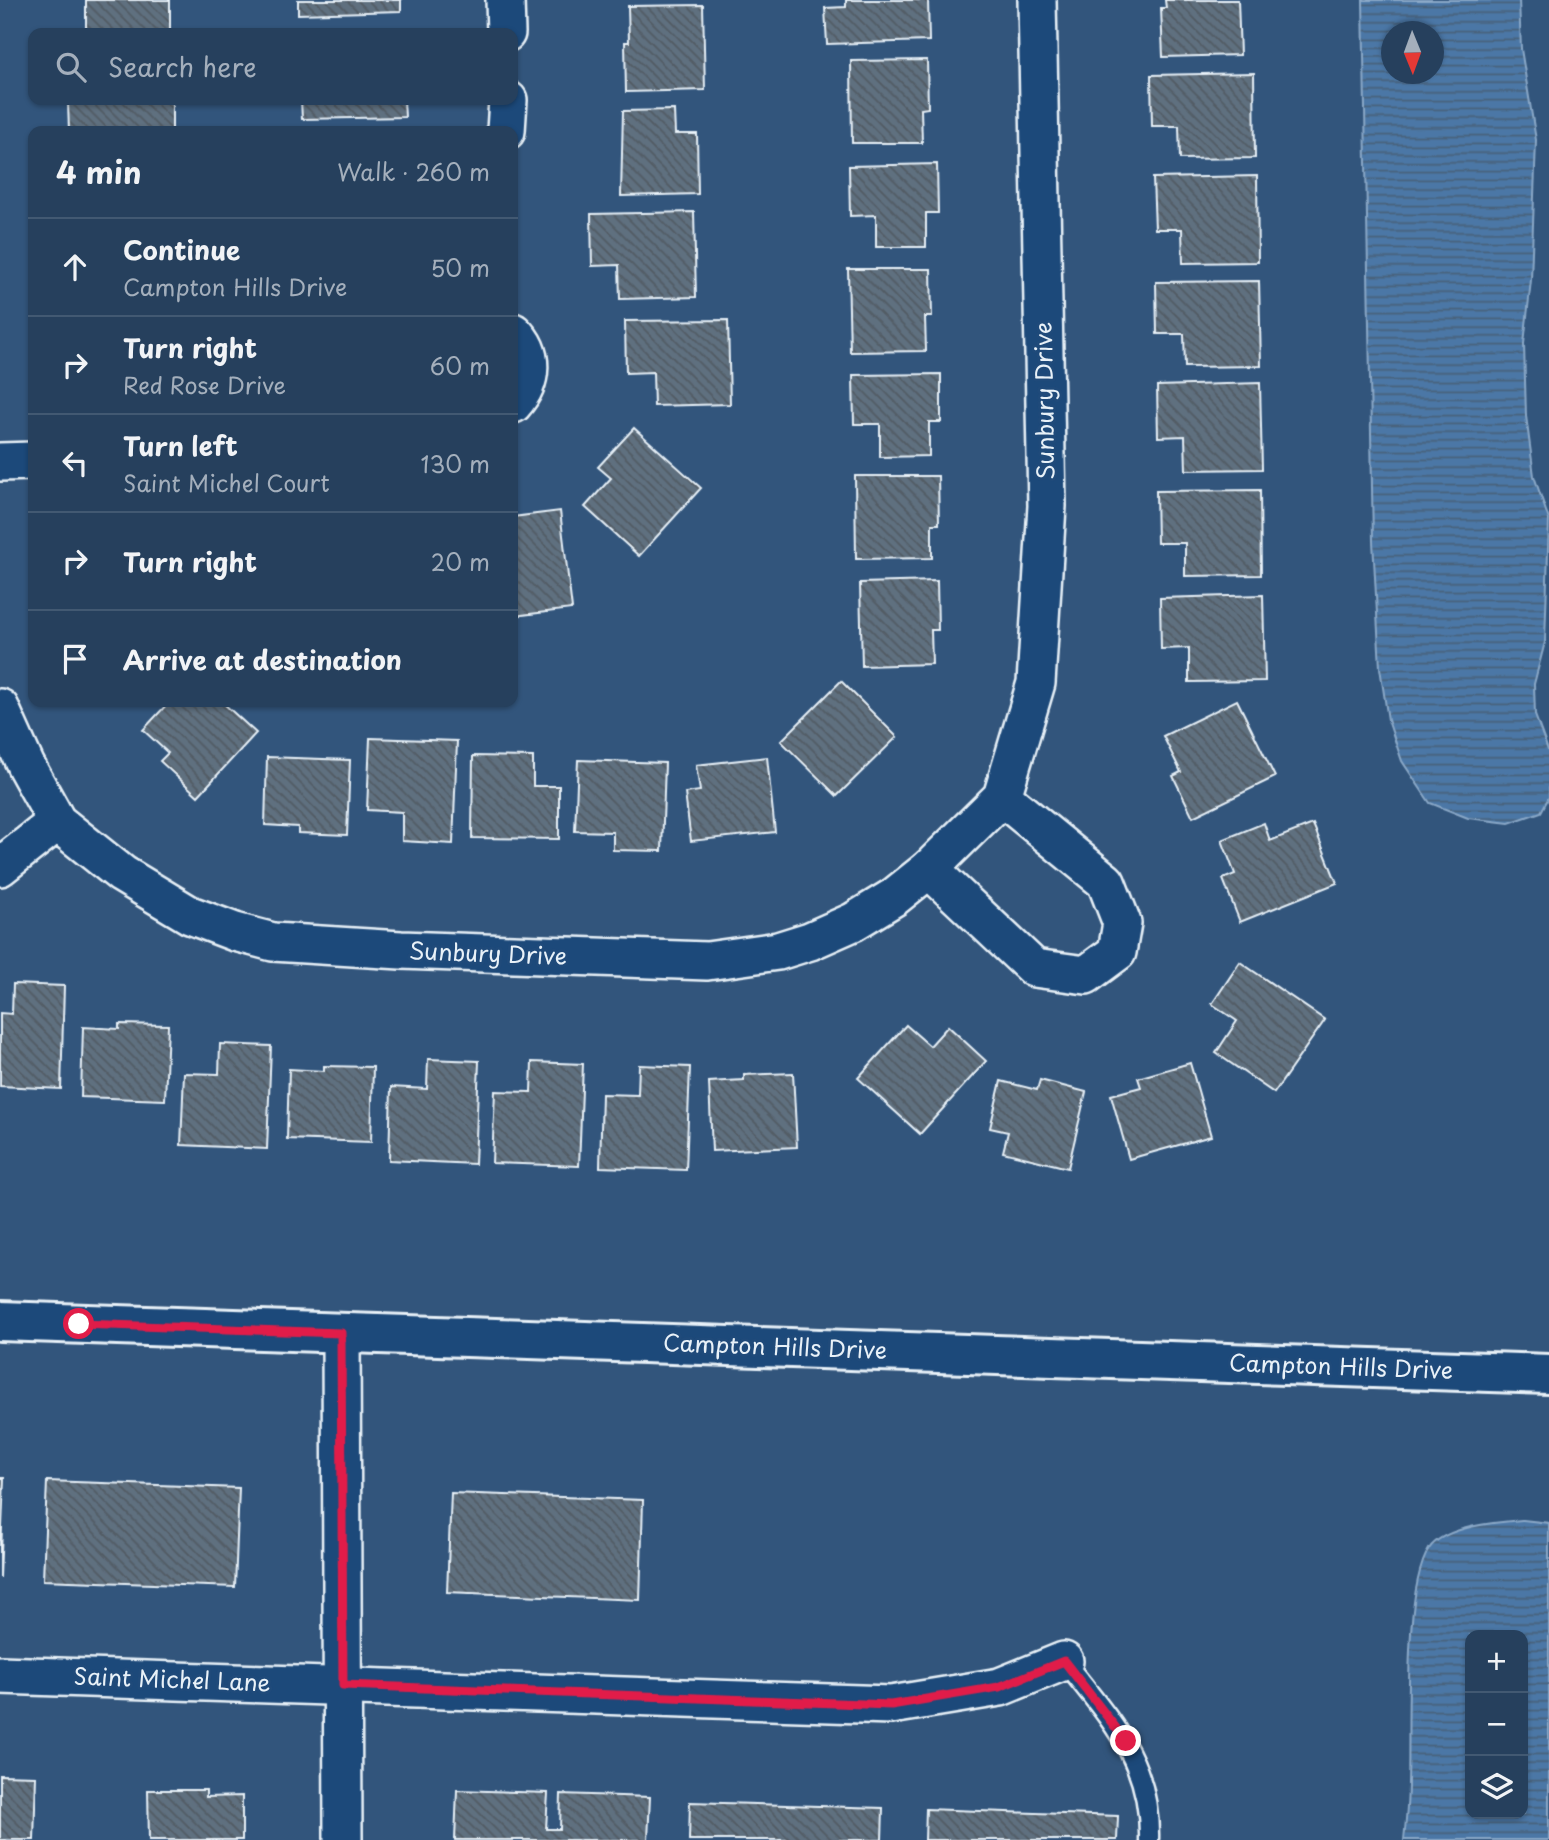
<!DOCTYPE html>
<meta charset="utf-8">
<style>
:root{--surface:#26405d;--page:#2e4763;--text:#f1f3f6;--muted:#a4afbc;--line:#425972}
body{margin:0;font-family:"Playpen Sans",sans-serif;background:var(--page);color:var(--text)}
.controls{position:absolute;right:21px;bottom:21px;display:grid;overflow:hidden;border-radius:14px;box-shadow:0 2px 5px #0004}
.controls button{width:63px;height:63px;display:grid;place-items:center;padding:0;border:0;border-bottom:2px solid var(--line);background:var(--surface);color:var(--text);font:35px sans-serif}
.compass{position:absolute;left:1381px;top:21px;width:63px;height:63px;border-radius:50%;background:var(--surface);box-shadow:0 2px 5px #0004;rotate:179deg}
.stop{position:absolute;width:21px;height:21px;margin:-16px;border:5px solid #e11d48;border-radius:50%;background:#fff}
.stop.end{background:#e11d48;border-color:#fff;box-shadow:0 2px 7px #0008}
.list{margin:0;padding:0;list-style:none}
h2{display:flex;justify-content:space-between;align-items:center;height:91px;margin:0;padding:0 28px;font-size:30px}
h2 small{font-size:23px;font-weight:400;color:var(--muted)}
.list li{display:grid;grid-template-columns:46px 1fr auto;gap:21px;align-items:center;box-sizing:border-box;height:98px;padding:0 28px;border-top:2px solid var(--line)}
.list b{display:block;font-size:26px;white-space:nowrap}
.list p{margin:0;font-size:23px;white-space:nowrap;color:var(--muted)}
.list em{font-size:23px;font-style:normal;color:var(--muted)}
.icon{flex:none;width:38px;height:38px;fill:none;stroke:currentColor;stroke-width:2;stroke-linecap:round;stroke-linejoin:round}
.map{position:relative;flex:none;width:1549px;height:1840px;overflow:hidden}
.search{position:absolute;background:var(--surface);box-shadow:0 2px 5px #0004;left:28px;top:28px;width:490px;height:77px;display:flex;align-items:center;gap:18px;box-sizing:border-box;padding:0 24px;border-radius:14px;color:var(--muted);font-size:26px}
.panel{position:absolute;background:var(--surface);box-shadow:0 2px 5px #0004;left:28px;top:126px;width:490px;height:581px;border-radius:14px}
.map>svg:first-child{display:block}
.water{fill:url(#water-rules);stroke:#8aa8c7;stroke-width:2;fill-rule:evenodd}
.building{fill:url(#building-back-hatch);stroke:#e8f1f8;stroke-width:2}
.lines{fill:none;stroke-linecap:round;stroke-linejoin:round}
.lane-casing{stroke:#e8f1f8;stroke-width:23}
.street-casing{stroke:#e8f1f8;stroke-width:42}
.secondary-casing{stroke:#e8f1f8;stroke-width:44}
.lane{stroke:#1f4a7a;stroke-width:18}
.street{stroke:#1f4a7a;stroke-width:37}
.secondary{stroke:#1f4a7a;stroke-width:38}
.route{stroke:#e11d48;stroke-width:9}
.labels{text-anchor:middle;stroke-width:6;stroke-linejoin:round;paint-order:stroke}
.street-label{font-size:23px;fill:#e8f1f8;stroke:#1f4a7a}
</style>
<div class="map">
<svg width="1549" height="1840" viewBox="0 0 1549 1840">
<defs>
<pattern id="water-rules" width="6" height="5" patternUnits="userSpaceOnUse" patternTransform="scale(1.75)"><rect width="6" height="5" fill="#4b77a6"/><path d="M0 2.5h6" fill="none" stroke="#486078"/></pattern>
<pattern id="building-back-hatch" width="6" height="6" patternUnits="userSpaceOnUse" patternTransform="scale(1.75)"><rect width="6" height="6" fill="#5e6f7f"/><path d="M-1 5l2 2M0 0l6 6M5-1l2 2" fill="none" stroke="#515a62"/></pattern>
</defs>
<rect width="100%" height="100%" fill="#32557c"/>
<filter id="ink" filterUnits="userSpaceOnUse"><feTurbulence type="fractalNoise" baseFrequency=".0143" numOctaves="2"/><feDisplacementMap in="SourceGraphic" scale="14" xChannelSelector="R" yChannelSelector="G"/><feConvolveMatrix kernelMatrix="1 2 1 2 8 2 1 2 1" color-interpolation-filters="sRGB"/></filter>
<g filter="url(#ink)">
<!-- water -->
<g class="water">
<path d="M1363,0H1519L1521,49L1536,140L1531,280L1524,344L1526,416L1534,476L1549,520L1545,642L1534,684L1535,715L1549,753V797L1541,812L1509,823L1468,818L1430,803L1402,761L1388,720L1380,668L1373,541ZM1392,32H1434V74H1392Z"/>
<path d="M1523,1520L1549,1523V1840H1404C1406,1821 1408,1801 1408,1782C1410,1730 1403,1589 1429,1549C1444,1526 1498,1522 1523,1520ZM1470,1635H1523V1814H1470Z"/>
</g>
<!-- building -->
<g class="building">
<rect x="86" y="0" width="84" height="33"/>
<polygon points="298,0 401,0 401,11 298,14"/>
<polygon points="846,0 928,0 929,41 827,44 825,8 846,7"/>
<polygon points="1165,0 1238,0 1240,55 1163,57 1161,8 1166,8"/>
<polygon points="703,5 705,90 626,92 625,42 629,42 628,6"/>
<polygon points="927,60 928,108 921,109 922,143 852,143 851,61"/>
<polygon points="1254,73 1255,158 1180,159 1179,126 1152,126 1151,75"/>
<polygon points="99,100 172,100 172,131 69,131 68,103"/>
<polygon points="301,100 404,100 405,117 302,119"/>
<polygon points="674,110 675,134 697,134 698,194 621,196 623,111"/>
<polygon points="937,164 938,213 926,213 926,247 876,247 876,215 850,216 849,166"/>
<polygon points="1257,176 1258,262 1183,263 1182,229 1155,229 1153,178"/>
<polygon points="694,212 696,297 620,299 619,265 592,266 591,214"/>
<polygon points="848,269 931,269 932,317 925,317 926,351 850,352"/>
<polygon points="1259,281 1261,366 1185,367 1184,334 1157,334 1156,282"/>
<polygon points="728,320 730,404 654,406 653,372 626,373 625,321"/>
<polygon points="941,374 941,422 929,422 929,456 880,457 880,424 854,424 853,375"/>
<polygon points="1260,383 1262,469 1186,470 1185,436 1158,437 1157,386"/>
<polygon points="634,428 701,488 639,556 585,507 611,478 598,467"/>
<polygon points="855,476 938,476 939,524 932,524 932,558 856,559"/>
<polygon points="1260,490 1261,575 1185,576 1185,543 1157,543 1156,491"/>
<polygon points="560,511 572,609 513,616 513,517"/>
<polygon points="937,581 938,630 931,630 932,664 862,666 860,583"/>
<polygon points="1263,595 1265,681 1189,682 1189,648 1161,649 1160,598"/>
<polygon points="841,681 897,737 837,796 781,741"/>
<polygon points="1237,700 1275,777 1193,817 1173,776 1181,772 1163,736"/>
<polygon points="169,702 188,705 191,702 222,702 256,733 198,796 160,761 168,753 143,730"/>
<polygon points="370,738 457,741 453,844 402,841 402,812 367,810"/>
<polygon points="473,756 533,757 533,786 559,786 559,839 472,838"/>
<polygon points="267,757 350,760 347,835 298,833 298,827 265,825"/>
<polygon points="767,757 775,832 691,841 685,793 700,791 696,765"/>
<polygon points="578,760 665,763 662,851 613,850 613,832 575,831"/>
<polygon points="1264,823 1270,841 1313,824 1337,883 1240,922 1223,879 1235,874 1222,840"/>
<polygon points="1240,962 1325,1020 1274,1093 1216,1053 1237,1021 1212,1004"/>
<polygon points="13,984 64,986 61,1089 0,1086 0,1013 12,1014"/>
<polygon points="119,1024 168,1025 165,1100 81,1097 83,1027 119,1029"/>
<polygon points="906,1025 930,1046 948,1026 986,1061 920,1134 858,1078"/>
<polygon points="220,1044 271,1046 267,1149 181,1145 184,1073 219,1074"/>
<polygon points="428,1059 479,1061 475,1164 389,1160 391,1087 427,1089"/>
<polygon points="532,1062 583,1064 579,1166 492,1163 495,1091 531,1092"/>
<polygon points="1190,1063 1211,1136 1129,1159 1111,1095 1141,1087 1138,1078"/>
<polygon points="639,1065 690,1067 686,1170 600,1167 602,1094 638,1095"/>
<polygon points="324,1066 373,1067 371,1142 287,1139 289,1069 324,1071"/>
<polygon points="793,1073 797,1147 712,1151 709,1082 744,1080 744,1075"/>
<polygon points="1040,1080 1086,1092 1068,1168 1003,1152 1008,1132 990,1128 1001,1081 1037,1090"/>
<polygon points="0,1478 4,1478 0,1578"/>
<polygon points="47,1481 239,1488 235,1587 43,1580"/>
<polygon points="451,1493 643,1500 640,1600 447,1592"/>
<polygon points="0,1775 36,1776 34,1840 0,1840"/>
<polygon points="148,1790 206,1790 206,1797 242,1796 242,1840 149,1840"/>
<polygon points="457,1790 548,1793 546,1829 560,1829 561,1794 650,1797 648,1840 455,1840"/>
<polygon points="690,1802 883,1808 882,1840 689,1840"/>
<polygon points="926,1809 1118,1816 1117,1840 925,1840"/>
</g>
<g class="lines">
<defs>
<path id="lane" d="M1064,1661C1110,1720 1151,1761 1149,1840"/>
<g id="street">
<polyline points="505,0 506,33"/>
<polyline points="506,131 508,100"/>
<path d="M513,332C535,353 533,382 513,404"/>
<polyline points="0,462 33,461"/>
<polyline points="0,708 26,766 57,822 122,874 190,915 235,932 273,942 401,950 707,961 778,951 810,941 853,922 894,897 929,869 1002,797 1036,683 1047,506 1037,0"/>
<polyline points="0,867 57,822"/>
<polyline points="929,869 1034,968 1086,975 1117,952 1122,923 1106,882 1002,797"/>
<polyline points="341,1333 343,1840"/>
<polyline points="0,1675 891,1705 1000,1687 1064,1661"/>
</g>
<polyline id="secondary" points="0,1321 1549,1374"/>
</defs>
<!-- lane casing -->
<use href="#lane" class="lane-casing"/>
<!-- street casing -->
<use href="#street" class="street-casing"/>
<!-- secondary casing -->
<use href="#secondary" class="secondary-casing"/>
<!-- lane -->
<use href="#lane" class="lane"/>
<!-- street -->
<use href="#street" class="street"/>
<!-- secondary -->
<use href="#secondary" class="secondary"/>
</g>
</g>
<g class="lines" filter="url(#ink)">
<!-- route -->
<polyline class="route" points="79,1324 341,1333 343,1685 891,1705 999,1687 1064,1661 1126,1741"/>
</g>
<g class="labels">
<!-- street labels -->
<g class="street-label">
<text transform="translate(1045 401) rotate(-91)" y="8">Sunbury Drive</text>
<text transform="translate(488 954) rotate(2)" y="8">Sunbury Drive</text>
<text transform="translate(775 1347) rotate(2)" y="8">Campton Hills Drive</text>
<text transform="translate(1341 1367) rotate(2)" y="8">Campton Hills Drive</text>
<text transform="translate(172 1680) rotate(2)" y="8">Saint Michel Lane</text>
</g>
</g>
</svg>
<div class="controls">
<button>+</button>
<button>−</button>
<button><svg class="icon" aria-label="layers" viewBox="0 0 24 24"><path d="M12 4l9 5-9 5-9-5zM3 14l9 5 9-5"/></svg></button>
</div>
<svg class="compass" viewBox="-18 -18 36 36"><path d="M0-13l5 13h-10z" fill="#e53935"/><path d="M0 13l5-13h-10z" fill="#a4afbc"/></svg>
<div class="stop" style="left:79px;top:1324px"></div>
<div class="stop end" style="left:1126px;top:1741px"></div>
<div class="search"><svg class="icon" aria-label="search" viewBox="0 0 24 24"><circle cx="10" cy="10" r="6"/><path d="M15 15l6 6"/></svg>Search here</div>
<section class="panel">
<h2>4 min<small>Walk · 260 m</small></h2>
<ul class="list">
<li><svg class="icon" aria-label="ahead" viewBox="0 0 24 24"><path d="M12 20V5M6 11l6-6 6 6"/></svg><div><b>Continue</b><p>Campton Hills Drive</p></div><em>50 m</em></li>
<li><svg class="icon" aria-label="right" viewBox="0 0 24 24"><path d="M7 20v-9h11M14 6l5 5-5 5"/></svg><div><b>Turn right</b><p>Red Rose Drive</p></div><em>60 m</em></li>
<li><svg class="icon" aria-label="left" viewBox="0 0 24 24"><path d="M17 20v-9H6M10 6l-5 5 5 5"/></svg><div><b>Turn left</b><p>Saint Michel Court</p></div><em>130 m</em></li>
<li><svg class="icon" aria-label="right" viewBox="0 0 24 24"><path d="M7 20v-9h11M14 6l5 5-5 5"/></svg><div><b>Turn right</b></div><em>20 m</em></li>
<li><svg class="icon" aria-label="arrive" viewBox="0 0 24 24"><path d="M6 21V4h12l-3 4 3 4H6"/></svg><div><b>Arrive at destination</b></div></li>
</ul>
</section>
</div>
